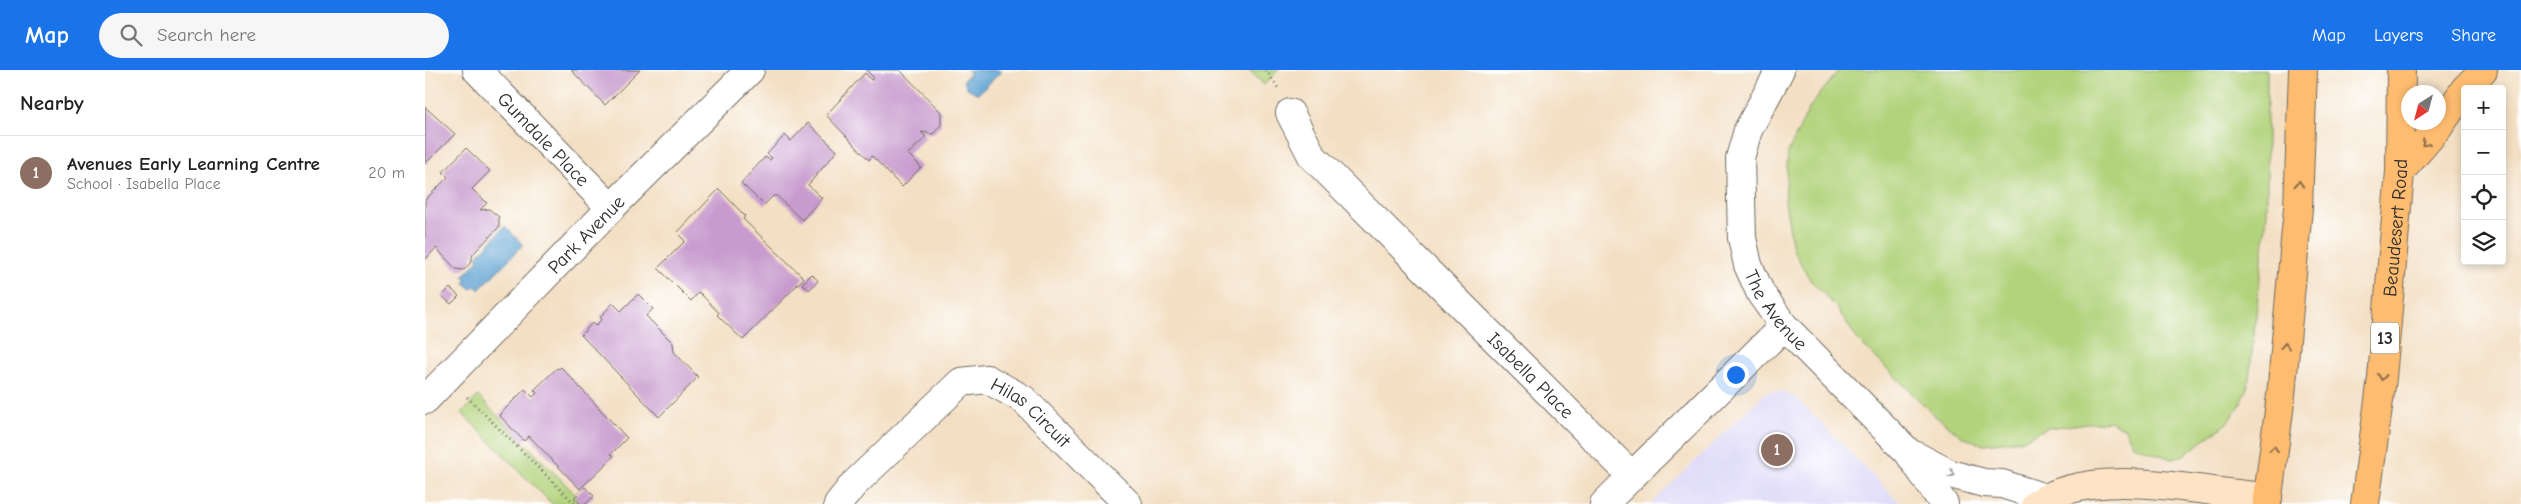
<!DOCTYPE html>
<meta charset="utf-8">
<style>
:root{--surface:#fff;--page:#f6f6f6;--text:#222;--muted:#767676;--line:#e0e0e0;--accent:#1a73e8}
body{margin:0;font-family:"Comic Neue",sans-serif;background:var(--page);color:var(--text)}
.controls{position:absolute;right:15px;top:15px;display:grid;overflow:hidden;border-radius:5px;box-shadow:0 2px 8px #0003}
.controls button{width:45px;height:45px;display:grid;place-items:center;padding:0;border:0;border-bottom:1px solid var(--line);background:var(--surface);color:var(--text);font:25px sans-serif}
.compass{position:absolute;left:1976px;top:15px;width:45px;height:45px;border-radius:50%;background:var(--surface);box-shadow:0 2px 8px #0003;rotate:216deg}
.you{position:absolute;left:1310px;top:304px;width:18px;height:18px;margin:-12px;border:4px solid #fff;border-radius:50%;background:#1a73e8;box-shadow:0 0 0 8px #1a73e833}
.badge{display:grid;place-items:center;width:32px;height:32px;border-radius:50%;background:var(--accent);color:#fff;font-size:16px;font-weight:700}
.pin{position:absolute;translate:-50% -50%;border:2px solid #fff;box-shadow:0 1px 5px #0006}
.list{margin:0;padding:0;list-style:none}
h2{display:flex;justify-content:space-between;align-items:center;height:65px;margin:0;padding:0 20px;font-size:21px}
h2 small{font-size:16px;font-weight:400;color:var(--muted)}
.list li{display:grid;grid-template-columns:32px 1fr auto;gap:15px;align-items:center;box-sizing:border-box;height:75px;padding:0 20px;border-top:1px solid var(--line)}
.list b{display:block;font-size:19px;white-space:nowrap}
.list p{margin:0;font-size:16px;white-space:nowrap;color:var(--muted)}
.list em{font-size:16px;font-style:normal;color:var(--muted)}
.icon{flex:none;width:28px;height:28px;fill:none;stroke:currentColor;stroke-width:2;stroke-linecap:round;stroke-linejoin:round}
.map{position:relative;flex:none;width:2096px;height:434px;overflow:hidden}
header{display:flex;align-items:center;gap:30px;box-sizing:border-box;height:70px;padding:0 25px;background:var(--accent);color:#fff}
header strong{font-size:24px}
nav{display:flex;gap:28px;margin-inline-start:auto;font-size:18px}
.search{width:350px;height:45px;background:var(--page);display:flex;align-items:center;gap:12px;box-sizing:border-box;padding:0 18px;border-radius:28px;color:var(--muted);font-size:19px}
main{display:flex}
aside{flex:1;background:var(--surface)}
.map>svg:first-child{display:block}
.built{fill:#dad6f7}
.green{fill:#b2d37b;stroke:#6e7f53}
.water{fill:#5ca0d0;stroke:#44667e}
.building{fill:#c79bce}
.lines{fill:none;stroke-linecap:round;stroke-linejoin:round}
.street-casing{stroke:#716a60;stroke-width:30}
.secondary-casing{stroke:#716a60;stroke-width:30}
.highway-casing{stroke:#716a60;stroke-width:30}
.path{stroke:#716a60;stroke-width:3;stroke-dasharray:1 4;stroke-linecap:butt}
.street{stroke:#fff;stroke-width:28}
.secondary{stroke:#fee4c5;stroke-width:28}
.highway{stroke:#fdbc6f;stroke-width:28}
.oneway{stroke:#8a6c4a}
.oneway2{stroke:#a0a0a0}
.labels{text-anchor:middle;stroke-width:4.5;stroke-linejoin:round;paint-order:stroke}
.shield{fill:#fff;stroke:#6b6b6b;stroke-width:1}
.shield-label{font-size:18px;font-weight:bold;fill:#2b2b2b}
.street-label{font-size:19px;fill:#2b2b2b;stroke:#fff}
</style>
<header>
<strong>Map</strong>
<div class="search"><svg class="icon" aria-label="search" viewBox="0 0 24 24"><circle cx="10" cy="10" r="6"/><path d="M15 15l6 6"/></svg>Search here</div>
<nav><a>Map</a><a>Layers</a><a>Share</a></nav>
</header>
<main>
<aside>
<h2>Nearby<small></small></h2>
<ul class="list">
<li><span class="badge" style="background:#8d6e63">1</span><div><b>Avenues Early Learning Centre</b><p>School · Isabella Place</p></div><em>20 m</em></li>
</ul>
</aside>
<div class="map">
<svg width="2096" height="434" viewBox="0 0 2096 434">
<rect width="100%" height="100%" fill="#fff"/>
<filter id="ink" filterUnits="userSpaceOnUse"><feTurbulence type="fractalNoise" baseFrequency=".02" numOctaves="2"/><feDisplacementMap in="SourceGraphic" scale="10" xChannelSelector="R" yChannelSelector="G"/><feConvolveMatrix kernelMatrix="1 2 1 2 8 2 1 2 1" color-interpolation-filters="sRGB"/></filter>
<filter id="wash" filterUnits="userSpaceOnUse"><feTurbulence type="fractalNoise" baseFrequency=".0096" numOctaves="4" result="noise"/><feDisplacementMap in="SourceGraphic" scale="20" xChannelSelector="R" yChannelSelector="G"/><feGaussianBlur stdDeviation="1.12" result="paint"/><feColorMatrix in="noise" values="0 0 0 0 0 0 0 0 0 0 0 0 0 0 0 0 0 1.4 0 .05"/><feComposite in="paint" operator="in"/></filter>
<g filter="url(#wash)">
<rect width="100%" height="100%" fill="#f3dfc3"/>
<!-- built -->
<polygon class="built" points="1353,321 1370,327 1476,434 1226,434 1340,323"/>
<!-- green -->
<g class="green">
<polygon points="824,0 854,0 839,15"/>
<polygon points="1414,0 1842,0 1842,143 1823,318 1814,337 1800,355 1759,385 1746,389 1708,375 1700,359 1685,351 1621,358 1598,370 1558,374 1539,368 1509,345 1433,270 1411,237 1385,210 1368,179 1360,132 1363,82 1385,37"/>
<polygon points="53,326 160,434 127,434 37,343"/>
</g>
<!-- water -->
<g class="water">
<polygon points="543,0 574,0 576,2 553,24 542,18 538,10 544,5"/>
<polygon points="80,156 98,175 54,220 50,216 47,219 39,213 42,209 38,206 53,191 53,185"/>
</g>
<g id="blocks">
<!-- building -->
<g class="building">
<polygon points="146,0 215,0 180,35"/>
<polygon points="441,0 475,0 516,42 516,55 508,64 496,62 501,67 483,84 496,97 477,117 447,86 444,90 401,45 440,3 446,10 449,8"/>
<polygon points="0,37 30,64 0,94"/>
<polygon points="383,53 412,81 383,115 397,128 377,150 352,126 348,126 339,135 316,113 340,87 345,90 347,88 342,84 360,65 366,71"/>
<polygon points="41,78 65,101 47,119 62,133 55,140 64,139 74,147 74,157 48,184 46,192 39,200 31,199 11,178 0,190 0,130 23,107 18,102"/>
<polygon points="294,119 320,146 318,149 379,208 318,270 292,245 294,243 274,222 266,231 233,198 260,171 252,163"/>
<polygon points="387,204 393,211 384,220 377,214"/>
<polygon points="25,218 34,226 26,234 17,226"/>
<polygon points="213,224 228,239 221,246 248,273 249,282 273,307 234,347 156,265 167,253 170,256 177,249 175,247 188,233 196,241"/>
<polygon points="136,297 202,368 186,384 189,386 155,419 104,366 99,371 74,345 100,319 108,327 112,323 109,320 132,298 134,299"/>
<polygon points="160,417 169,426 161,434 156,434 149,428"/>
</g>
</g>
</g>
<g filter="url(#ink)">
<use href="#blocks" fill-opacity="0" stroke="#716a60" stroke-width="1"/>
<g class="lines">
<defs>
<g id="street">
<path id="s1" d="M52,0L186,138"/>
<path id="s2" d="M1355,0L1323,60L1315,88L1317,168L1323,195L1336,224L1359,256L1483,382L1519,434"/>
<path id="s3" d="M865,43L887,86L1207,406L1359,256"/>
<path id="s4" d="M0,330L186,138L325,0"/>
<polyline points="1489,385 1525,404 1559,413 1577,414 1620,428"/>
<path id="s5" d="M413,434L428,415L536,312L562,309L598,329L703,434"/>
<polyline points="1179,434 1207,406"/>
</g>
<path id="secondary" d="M1611,434C1669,394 1776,423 1843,427"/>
<g id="highway">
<polyline points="2040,19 2058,0"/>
<polyline points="1975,102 2013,58 2040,19"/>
<polyline points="1842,434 1856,325 1873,138 1878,0"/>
<path id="s6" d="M1940,434L1957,308L1975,102L1976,0"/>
</g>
</defs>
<!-- street casing -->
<use href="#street" class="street-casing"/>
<!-- secondary casing -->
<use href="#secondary" class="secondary-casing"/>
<!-- highway casing -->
<use href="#highway" class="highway-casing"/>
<!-- path -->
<g class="path">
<polyline points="841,0 853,18"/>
<polyline points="42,327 150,434"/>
</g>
<!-- street -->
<use href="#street" class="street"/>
<!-- secondary -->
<use href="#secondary" class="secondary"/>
<!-- highway -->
<use href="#highway" class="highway"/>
</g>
<!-- one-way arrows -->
<defs><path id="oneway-chevron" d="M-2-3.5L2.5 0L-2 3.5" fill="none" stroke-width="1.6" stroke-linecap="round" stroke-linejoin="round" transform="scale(1.25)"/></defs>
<g class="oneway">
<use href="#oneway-chevron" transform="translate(2000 73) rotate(131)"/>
<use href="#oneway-chevron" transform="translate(1874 114) rotate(-88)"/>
<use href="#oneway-chevron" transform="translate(1860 276) rotate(-85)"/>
<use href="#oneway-chevron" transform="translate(1957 307) rotate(96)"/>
<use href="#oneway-chevron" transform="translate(1849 379) rotate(-83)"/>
</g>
<use class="oneway2" href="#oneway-chevron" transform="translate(1527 404) rotate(20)"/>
</g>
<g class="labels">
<!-- shield labels -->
<rect class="shield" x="1946" y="252.5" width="28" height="31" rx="4"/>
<g class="shield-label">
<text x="1960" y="274">13</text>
</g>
<!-- street labels -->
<g class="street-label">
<text dy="7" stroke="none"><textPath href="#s1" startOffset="96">Gumdale Place</textPath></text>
<text dy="7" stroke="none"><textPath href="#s6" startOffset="278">Beaudesert Road</textPath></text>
<text dy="7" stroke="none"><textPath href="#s4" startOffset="231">Park Avenue</textPath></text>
<text dy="7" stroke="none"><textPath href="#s2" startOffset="258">The Avenue</textPath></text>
<text dy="7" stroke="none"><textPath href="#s3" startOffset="358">Isabella Place</textPath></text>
<text dy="7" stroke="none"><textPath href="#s5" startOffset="255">Hilas Circuit</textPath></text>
</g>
</g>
</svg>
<div class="controls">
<button>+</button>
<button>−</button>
<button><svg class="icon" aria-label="locate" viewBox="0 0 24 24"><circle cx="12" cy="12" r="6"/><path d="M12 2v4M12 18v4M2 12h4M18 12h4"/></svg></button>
<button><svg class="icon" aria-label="layers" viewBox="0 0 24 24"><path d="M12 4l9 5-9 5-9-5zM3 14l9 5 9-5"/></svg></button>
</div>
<svg class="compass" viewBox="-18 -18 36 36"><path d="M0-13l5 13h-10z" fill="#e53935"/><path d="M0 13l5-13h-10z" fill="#767676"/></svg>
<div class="you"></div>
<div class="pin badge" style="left:1352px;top:380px;background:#8d6e63">1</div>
</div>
</main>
